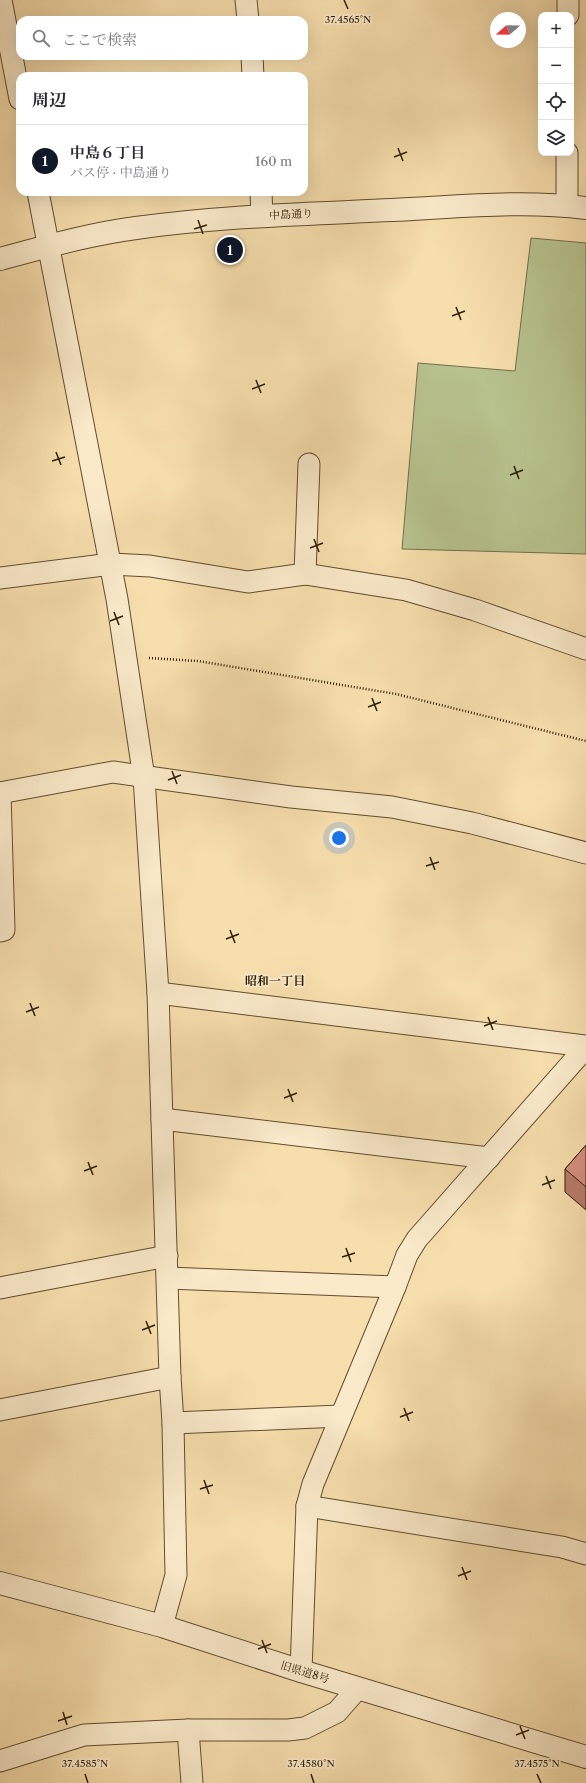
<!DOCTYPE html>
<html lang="ja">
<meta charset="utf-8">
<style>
:root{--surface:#fff;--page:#f2f2f3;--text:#2b2b33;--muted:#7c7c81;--line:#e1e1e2;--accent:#111827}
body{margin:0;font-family:"Libre Caslon Text","Noto Serif JP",serif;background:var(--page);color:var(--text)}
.controls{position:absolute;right:12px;top:12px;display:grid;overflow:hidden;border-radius:8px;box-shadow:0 4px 16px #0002}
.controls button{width:36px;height:36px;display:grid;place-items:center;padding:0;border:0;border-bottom:1px solid var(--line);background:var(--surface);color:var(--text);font:20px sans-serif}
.compass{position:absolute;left:490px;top:12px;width:36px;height:36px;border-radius:50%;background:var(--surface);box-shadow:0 4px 16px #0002;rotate:250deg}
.you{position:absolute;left:339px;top:838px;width:14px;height:14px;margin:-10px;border:3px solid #fff;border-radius:50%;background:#1a73e8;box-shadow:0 0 0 6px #1a73e833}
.badge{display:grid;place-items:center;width:26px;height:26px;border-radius:50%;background:var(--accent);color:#fff;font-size:13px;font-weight:700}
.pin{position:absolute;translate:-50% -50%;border:2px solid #fff;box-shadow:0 1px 4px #0006}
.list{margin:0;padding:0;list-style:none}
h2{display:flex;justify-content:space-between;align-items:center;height:52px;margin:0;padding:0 16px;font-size:17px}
h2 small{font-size:13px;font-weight:400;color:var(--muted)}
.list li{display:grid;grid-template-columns:26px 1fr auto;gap:12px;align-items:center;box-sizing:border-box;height:72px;padding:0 16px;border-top:1px solid var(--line)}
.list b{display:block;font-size:15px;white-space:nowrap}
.list p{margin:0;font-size:13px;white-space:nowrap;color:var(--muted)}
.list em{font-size:13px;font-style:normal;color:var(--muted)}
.icon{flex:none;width:22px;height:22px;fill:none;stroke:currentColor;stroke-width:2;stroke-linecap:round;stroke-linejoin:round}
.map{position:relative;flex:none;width:586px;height:1783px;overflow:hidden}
.search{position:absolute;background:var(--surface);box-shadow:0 4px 16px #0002;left:16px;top:16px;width:292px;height:44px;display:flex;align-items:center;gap:10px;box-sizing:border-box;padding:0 14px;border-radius:12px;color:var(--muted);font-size:15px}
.panel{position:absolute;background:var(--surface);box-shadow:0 4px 16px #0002;left:16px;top:72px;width:292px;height:124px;border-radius:12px}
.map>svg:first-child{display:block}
.green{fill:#b7c28e;stroke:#72704a}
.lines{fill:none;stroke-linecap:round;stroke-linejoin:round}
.minor-casing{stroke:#604d2f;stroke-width:23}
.tertiary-casing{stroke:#604d2f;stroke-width:24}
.path{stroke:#2e1d05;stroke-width:2.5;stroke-dasharray:1 2;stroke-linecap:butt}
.minor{stroke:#faeaca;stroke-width:21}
.tertiary{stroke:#faeaca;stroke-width:22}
.wall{fill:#b77c6c;stroke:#2e1d05}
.building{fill:#d5907e;stroke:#2e1d05}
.ticks{fill:none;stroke:#2e1d05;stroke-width:1.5}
.labels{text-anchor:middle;stroke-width:3.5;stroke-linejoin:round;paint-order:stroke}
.street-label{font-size:11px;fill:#2e1d05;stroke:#faeaca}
.neighbourhood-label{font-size:12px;font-weight:bold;fill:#2e1d05;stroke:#faeaca}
.ticks-label{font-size:10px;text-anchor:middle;fill:#2e1d05;stroke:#faeaca;stroke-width:3.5;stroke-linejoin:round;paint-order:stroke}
</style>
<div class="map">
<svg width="586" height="1783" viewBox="0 0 586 1783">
<rect width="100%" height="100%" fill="#f7dead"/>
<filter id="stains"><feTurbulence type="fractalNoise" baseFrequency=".005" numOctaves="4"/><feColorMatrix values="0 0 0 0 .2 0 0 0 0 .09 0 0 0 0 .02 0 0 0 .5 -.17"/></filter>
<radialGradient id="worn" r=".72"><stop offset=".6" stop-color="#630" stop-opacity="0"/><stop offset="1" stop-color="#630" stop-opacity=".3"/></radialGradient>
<!-- green -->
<polygon class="green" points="531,238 586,243 586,554 402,549 418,363 515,371"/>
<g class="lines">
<defs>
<g id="minor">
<polyline points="1,0 20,99"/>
<polyline points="246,0 248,20"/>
<polyline points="568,15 568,0"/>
<polyline points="252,56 253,76"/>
<polyline points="38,192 117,599 144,778 158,993 170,1377 173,1423 176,1575 162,1626"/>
<polyline points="261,192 262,216"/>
<polyline points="567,206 567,153"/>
<polyline points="305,574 309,464"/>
<polyline points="0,578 111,564 150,566 248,582 305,574 406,590 475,610 586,649"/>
<polyline points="0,793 113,772 291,797 392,807 472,823 586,853"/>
<polyline points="0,931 4,930 0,793"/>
<polyline points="158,993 586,1046"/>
<polyline points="162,1119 489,1158"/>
<polyline points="168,1278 395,1287"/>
<polyline points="0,1288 167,1256"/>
<polyline points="0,1410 170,1377"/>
<polyline points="173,1423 341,1416"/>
<polyline points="307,1506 562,1547 586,1554"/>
<polyline points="301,1671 307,1506 313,1484 395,1287 407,1255 417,1239 586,1047"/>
<polyline points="188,1730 192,1783"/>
<polyline points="0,1761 84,1735 188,1730 288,1730 305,1728 337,1712 358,1688"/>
</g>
<g id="tertiary">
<path d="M0,259C45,247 90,234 136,228C221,216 307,214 392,210C457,207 522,200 586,208"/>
<polyline points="0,1583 162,1626 301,1671 586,1757"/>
</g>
</defs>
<!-- minor casing -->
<use href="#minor" class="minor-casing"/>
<!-- tertiary casing -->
<use href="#tertiary" class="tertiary-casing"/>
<!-- path -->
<polyline class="path" points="149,658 198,661 396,694 586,741"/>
<!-- minor -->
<use href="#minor" class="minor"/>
<!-- tertiary -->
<use href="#tertiary" class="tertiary"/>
</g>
<!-- wall -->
<polygon class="wall" points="586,1145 586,1210 565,1192 565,1169"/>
<!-- building -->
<polygon class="building" points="586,1145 586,1187 565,1169"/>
<!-- ticks -->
<path class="ticks" d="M344,0L348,9M398,148L403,161M394,157L407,152M198,220L203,234M194,229L207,225M456,307L461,320M452,316L465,311M256,380L261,393M252,389L265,384M56,452L61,465M52,461L65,457M514,466L519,479M510,475L523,470M314,539L319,552M310,548L323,543M114,612L119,625M110,621L123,616M372,698L377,711M368,707L381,702M172,771L177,784M168,780L181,775M430,857L435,870M426,866L439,862M230,930L235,943M226,939L239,934M30,1003L35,1016M26,1012L39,1007M488,1017L493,1030M484,1026L497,1021M288,1089L293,1102M284,1098L297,1093M88,1162L93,1175M84,1171L97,1166M546,1176L551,1189M542,1185L555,1180M346,1248L351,1262M342,1257L355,1253M146,1321L151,1334M142,1330L155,1325M404,1408L409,1421M400,1417L413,1412M204,1480L209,1494M200,1489L213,1485M462,1567L467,1580M458,1576L471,1571M262,1640L267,1653M258,1649L271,1644M63,1712L67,1725M58,1721L72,1716M520,1726L525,1739M516,1735L529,1730M85,1774L88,1783M311,1774L314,1783M537,1774L541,1783"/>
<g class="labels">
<!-- street labels -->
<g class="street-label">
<text transform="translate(291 214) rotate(-3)" y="4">中島通り</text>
<text transform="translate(305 1672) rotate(17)" y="4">旧県道8号</text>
</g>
<!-- neighbourhood labels -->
<g class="neighbourhood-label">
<text x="275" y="985">昭和一丁目</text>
</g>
</g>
<g class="ticks-label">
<text x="348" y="23">37.4565°N</text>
<text x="85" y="1767">37.4585°N</text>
<text x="311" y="1767">37.4580°N</text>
<text x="537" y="1767">37.4575°N</text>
</g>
<rect width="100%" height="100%" filter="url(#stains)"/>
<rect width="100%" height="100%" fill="url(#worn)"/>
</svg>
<div class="controls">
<button>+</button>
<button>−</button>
<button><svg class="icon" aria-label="locate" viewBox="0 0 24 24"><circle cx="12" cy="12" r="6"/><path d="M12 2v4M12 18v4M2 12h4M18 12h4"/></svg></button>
<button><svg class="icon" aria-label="layers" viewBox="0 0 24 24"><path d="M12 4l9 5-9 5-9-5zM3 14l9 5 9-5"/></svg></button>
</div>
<svg class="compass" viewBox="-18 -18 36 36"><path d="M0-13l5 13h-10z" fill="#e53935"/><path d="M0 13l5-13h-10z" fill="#7c7c81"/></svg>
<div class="you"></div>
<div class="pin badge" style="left:230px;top:250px">1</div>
<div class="search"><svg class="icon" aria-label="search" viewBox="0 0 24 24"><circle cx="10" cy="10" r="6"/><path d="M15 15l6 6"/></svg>ここで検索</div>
<section class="panel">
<h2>周辺<small></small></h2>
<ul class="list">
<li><span class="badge">1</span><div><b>中島６丁目</b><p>バス停 · 中島通り</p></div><em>160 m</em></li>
</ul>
</section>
</div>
